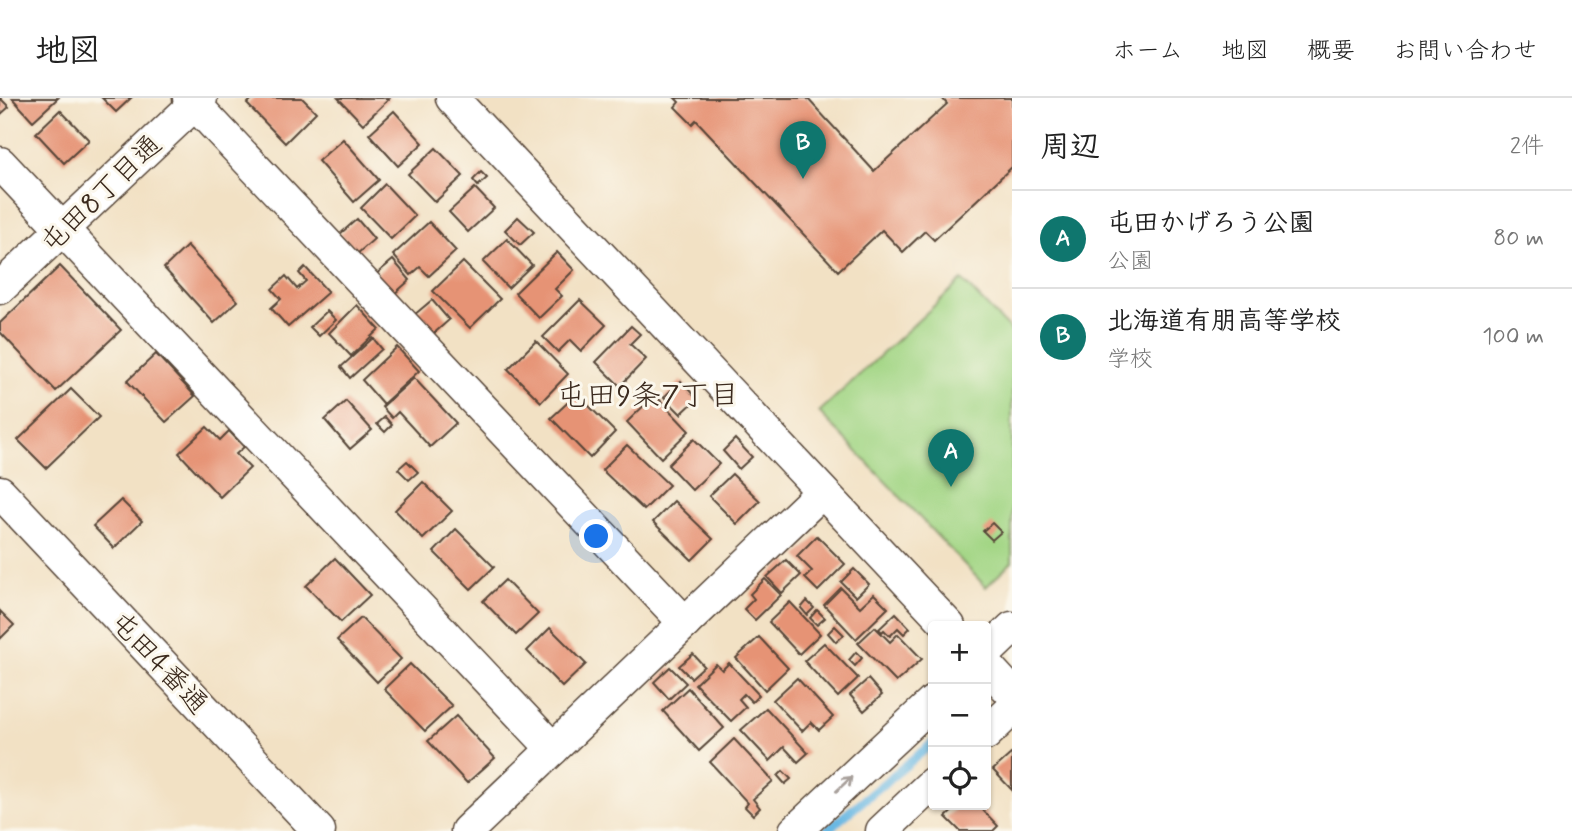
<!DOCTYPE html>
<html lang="ja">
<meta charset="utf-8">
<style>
:root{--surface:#fff;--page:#f6f6f6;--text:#222;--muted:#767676;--line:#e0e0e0;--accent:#0f766e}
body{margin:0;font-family:Mynerve,"Klee One",sans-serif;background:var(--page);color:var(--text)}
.controls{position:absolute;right:21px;bottom:21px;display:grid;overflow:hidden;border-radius:7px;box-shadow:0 2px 5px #0004}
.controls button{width:63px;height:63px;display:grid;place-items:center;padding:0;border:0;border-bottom:2px solid var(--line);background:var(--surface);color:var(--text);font:35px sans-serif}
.you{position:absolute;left:597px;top:439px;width:24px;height:24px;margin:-18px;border:5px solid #fff;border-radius:50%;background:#1a73e8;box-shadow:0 0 0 10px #1a73e833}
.badge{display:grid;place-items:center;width:46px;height:46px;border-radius:50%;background:var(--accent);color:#fff;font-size:23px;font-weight:700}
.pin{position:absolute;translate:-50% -58px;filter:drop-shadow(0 2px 4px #0008)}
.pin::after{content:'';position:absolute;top:37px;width:24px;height:21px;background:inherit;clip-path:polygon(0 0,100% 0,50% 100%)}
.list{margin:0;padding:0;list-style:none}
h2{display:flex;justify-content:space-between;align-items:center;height:91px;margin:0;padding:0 28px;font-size:30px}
h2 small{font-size:23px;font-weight:400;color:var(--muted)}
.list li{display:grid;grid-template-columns:46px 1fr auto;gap:21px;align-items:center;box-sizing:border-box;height:98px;padding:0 28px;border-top:2px solid var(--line)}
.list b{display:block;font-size:26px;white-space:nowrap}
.list p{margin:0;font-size:23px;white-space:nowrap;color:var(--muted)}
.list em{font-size:23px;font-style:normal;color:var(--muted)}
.icon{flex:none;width:38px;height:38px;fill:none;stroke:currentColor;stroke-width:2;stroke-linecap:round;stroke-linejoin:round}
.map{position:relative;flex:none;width:1012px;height:733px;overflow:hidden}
header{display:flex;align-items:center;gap:42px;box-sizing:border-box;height:98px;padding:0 35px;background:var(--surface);border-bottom:2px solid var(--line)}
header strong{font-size:33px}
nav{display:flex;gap:38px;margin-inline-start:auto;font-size:24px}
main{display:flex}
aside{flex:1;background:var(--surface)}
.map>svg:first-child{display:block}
.park{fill:#a3d685;stroke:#6f8052;stroke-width:2}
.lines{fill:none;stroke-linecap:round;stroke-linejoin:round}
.stream{stroke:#69b8e3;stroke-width:9}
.building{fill:#e69374}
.minor-casing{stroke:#564537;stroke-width:35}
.minor{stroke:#fff;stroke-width:32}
.oneway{stroke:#a79f9a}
.labels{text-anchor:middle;stroke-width:6;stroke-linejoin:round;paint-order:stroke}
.street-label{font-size:28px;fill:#3b2a1e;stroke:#fbf7ec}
.neighbourhood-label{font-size:30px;fill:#3b2a1e;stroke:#fbf7ec}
</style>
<header>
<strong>地図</strong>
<nav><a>ホーム</a><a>地図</a><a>概要</a><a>お問い合わせ</a></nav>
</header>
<main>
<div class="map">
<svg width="1012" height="733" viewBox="0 0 1012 733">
<rect width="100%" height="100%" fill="#fbf7ec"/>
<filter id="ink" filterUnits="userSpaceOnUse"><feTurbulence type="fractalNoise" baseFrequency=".0143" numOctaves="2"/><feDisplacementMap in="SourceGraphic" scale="14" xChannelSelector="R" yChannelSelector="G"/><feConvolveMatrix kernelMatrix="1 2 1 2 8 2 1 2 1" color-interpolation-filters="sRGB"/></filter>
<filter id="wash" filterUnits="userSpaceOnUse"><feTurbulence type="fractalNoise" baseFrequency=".00686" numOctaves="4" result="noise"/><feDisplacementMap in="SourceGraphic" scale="28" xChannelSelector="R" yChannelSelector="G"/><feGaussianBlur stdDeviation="1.57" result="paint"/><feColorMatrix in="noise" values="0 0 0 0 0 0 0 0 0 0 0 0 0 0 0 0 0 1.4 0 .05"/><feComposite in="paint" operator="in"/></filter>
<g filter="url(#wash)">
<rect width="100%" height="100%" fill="#f2e1c4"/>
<!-- park -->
<polygon class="park" points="962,182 1012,234 1012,464 986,489 819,314"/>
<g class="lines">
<!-- stream -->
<polyline class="stream" points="826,733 933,645"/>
</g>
<g id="blocks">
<!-- building -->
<g class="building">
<polygon points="0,0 9,9 0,17"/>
<polygon points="12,0 58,0 33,23"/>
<polygon points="102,0 131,0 116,14"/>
<polygon points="253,0 302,0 316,14 285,45 247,6"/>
<polygon points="338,0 390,0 363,26"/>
<polygon points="675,0 807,0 874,73 947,6 942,0 1012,0 1012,69 934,142 925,133 903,154 882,132 838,173 696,22 692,26 675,9 679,4"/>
<polygon points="60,12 89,42 64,65 36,35"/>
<polygon points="394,13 423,45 398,68 369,36"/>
<polygon points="343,41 379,82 354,104 318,63"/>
<polygon points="436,50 463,78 435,104 408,76"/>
<polygon points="481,74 487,80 478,88 473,82"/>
<polygon points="385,86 415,118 391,141 361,110"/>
<polygon points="475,90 494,110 468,134 449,114"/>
<polygon points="518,119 534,134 520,147 505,132"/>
<polygon points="357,121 374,141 357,156 340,136"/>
<polygon points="429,124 456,153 429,178 420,169 411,177 393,157"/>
<polygon points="507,141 532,167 508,190 483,164"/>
<polygon points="187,148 238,203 214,225 164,170"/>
<polygon points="557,154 574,172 555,191 562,198 539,220 515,195"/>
<polygon points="393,162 410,182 393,197 375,177"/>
<polygon points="463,164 500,201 470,230 433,193"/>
<polygon points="60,168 121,232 56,293 0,234 0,225"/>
<polygon points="305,169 328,194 288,229 271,210 281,201 272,191 286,178 297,191 306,183 299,175"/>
<polygon points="432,202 449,222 432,237 414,217"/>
<polygon points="580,202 606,227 581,253 570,242 558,254 543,239"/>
<polygon points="357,207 379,231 351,258 329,235"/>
<polygon points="327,213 336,222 319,238 310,229"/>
<polygon points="631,228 640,236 630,246 646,261 620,288 596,264"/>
<polygon points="373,240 382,251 350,280 341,269"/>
<polygon points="536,243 568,276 541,304 508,271"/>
<polygon points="397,249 419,273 383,306 362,282"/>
<polygon points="156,256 195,298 166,324 127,283"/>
<polygon points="414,280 456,325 430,349 398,314 392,320 382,309"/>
<polygon points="681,283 697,301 681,316 664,299"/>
<polygon points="71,291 99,319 46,370 18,342"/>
<polygon points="577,296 615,334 590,360 551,320"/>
<polygon points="655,297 689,333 661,360 627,324"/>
<polygon points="346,303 372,332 350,351 325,322"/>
<polygon points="385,319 392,327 385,334 377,326"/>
<polygon points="207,329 220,342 229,333 244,349 236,356 250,370 220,399 179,355"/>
<polygon points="694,341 719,366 692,392 668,367"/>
<polygon points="735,341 752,359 739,371 723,353"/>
<polygon points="627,347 669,387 644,412 602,372"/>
<polygon points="407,363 418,374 409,382 398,371"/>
<polygon points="732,376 760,403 737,426 709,398"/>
<polygon points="423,384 452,413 423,441 395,412"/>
<polygon points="121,402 142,423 114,450 93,428"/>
<polygon points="674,403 713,441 692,462 653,424"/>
<polygon points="992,425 1001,434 992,442 983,433"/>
<polygon points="456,431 494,469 471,491 434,454"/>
<polygon points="817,438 845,466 818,493 805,480 812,473 797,458"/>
<polygon points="335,460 370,497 341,524 306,488"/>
<polygon points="786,462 801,477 782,495 767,479"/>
<polygon points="854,471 869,486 856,499 841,484"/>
<polygon points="765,481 781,497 755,522 744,511 754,501 750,496"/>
<polygon points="505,482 538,516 516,537 483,503"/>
<polygon points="841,490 860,509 874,496 888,510 856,541 824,507"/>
<polygon points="807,503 814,510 807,517 801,510"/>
<polygon points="790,504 820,536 799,556 769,524"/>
<polygon points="817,512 825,520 817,527 810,520"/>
<polygon points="0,513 14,527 0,541"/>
<polygon points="896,515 910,530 904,536 898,530 890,538 884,532 882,534 879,531"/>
<polygon points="361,520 401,561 377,584 337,542"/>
<polygon points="835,528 844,537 836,544 828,535"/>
<polygon points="875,529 890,544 898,536 922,561 896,584 858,545"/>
<polygon points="550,530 586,566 562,589 527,553"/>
<polygon points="759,539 788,570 765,592 736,560"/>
<polygon points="824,545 858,580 838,599 804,563"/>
<polygon points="856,554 862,560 855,568 849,562"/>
<polygon points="693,556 704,568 691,580 679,568"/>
<polygon points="729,565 759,597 752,604 744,596 739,601 746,609 731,623 695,586 716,566 722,572"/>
<polygon points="410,566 452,608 425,633 384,591"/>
<polygon points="670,569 686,585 669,601 654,584"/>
<polygon points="797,580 833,619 819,632 811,624 802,633 773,602"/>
<polygon points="868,581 882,597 864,613 850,597"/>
<polygon points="688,590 724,630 699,653 663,613"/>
<polygon points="766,610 808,655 798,664 784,649 770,663 741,632"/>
<polygon points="456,618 495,660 467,685 428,643"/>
<polygon points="734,641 773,683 753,701 760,710 753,717 745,709 748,705 710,664"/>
<polygon points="1012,655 1012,692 993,672"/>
<polygon points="783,673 791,681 785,686 778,678"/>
<polygon points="959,707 978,707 998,728 993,733 960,733 946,719"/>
</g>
</g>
</g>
<g filter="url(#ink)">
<use href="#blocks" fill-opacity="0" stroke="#564537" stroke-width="2"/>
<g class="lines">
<defs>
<g id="minor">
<polyline points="189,0 685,525"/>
<polyline points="452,0 949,528"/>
<polyline points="0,65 553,651"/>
<polyline points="0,190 201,0"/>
<polyline points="0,394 319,733"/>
<polyline points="986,555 1012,530"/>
<polyline points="986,567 1012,595"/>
<polyline points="986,636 1012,611"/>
<polyline points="467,733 822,394"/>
<polyline points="795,733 933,604"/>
<polyline points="882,733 933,685"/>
</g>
</defs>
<!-- minor casing -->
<use href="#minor" class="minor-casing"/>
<!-- minor -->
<use href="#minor" class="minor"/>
</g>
<!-- one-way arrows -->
<defs><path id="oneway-shaft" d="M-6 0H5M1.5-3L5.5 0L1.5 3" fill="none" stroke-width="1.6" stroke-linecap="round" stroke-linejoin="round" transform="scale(1.75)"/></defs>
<use class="oneway" href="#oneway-shaft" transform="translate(844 686) rotate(-43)"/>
</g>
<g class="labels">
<!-- street labels -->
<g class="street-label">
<text transform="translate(100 95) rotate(-44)" y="10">屯田8丁目通</text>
<text transform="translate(160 564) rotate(47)" y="10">屯田4番通</text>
</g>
<!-- neighbourhood labels -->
<g class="neighbourhood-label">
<text x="648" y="307">屯田9条7丁目</text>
</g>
</g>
</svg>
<div class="controls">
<button>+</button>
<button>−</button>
<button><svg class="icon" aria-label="locate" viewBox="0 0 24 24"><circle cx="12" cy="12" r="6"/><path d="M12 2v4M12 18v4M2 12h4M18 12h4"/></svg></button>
</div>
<div class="you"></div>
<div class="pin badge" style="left:951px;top:389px">A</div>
<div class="pin badge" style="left:803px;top:81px">B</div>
</div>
<aside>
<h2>周辺<small>2件</small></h2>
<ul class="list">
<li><span class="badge">A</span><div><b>屯田かげろう公園</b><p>公園</p></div><em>80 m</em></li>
<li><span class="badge">B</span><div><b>北海道有朋高等学校</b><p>学校</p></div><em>100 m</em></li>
</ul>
</aside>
</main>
